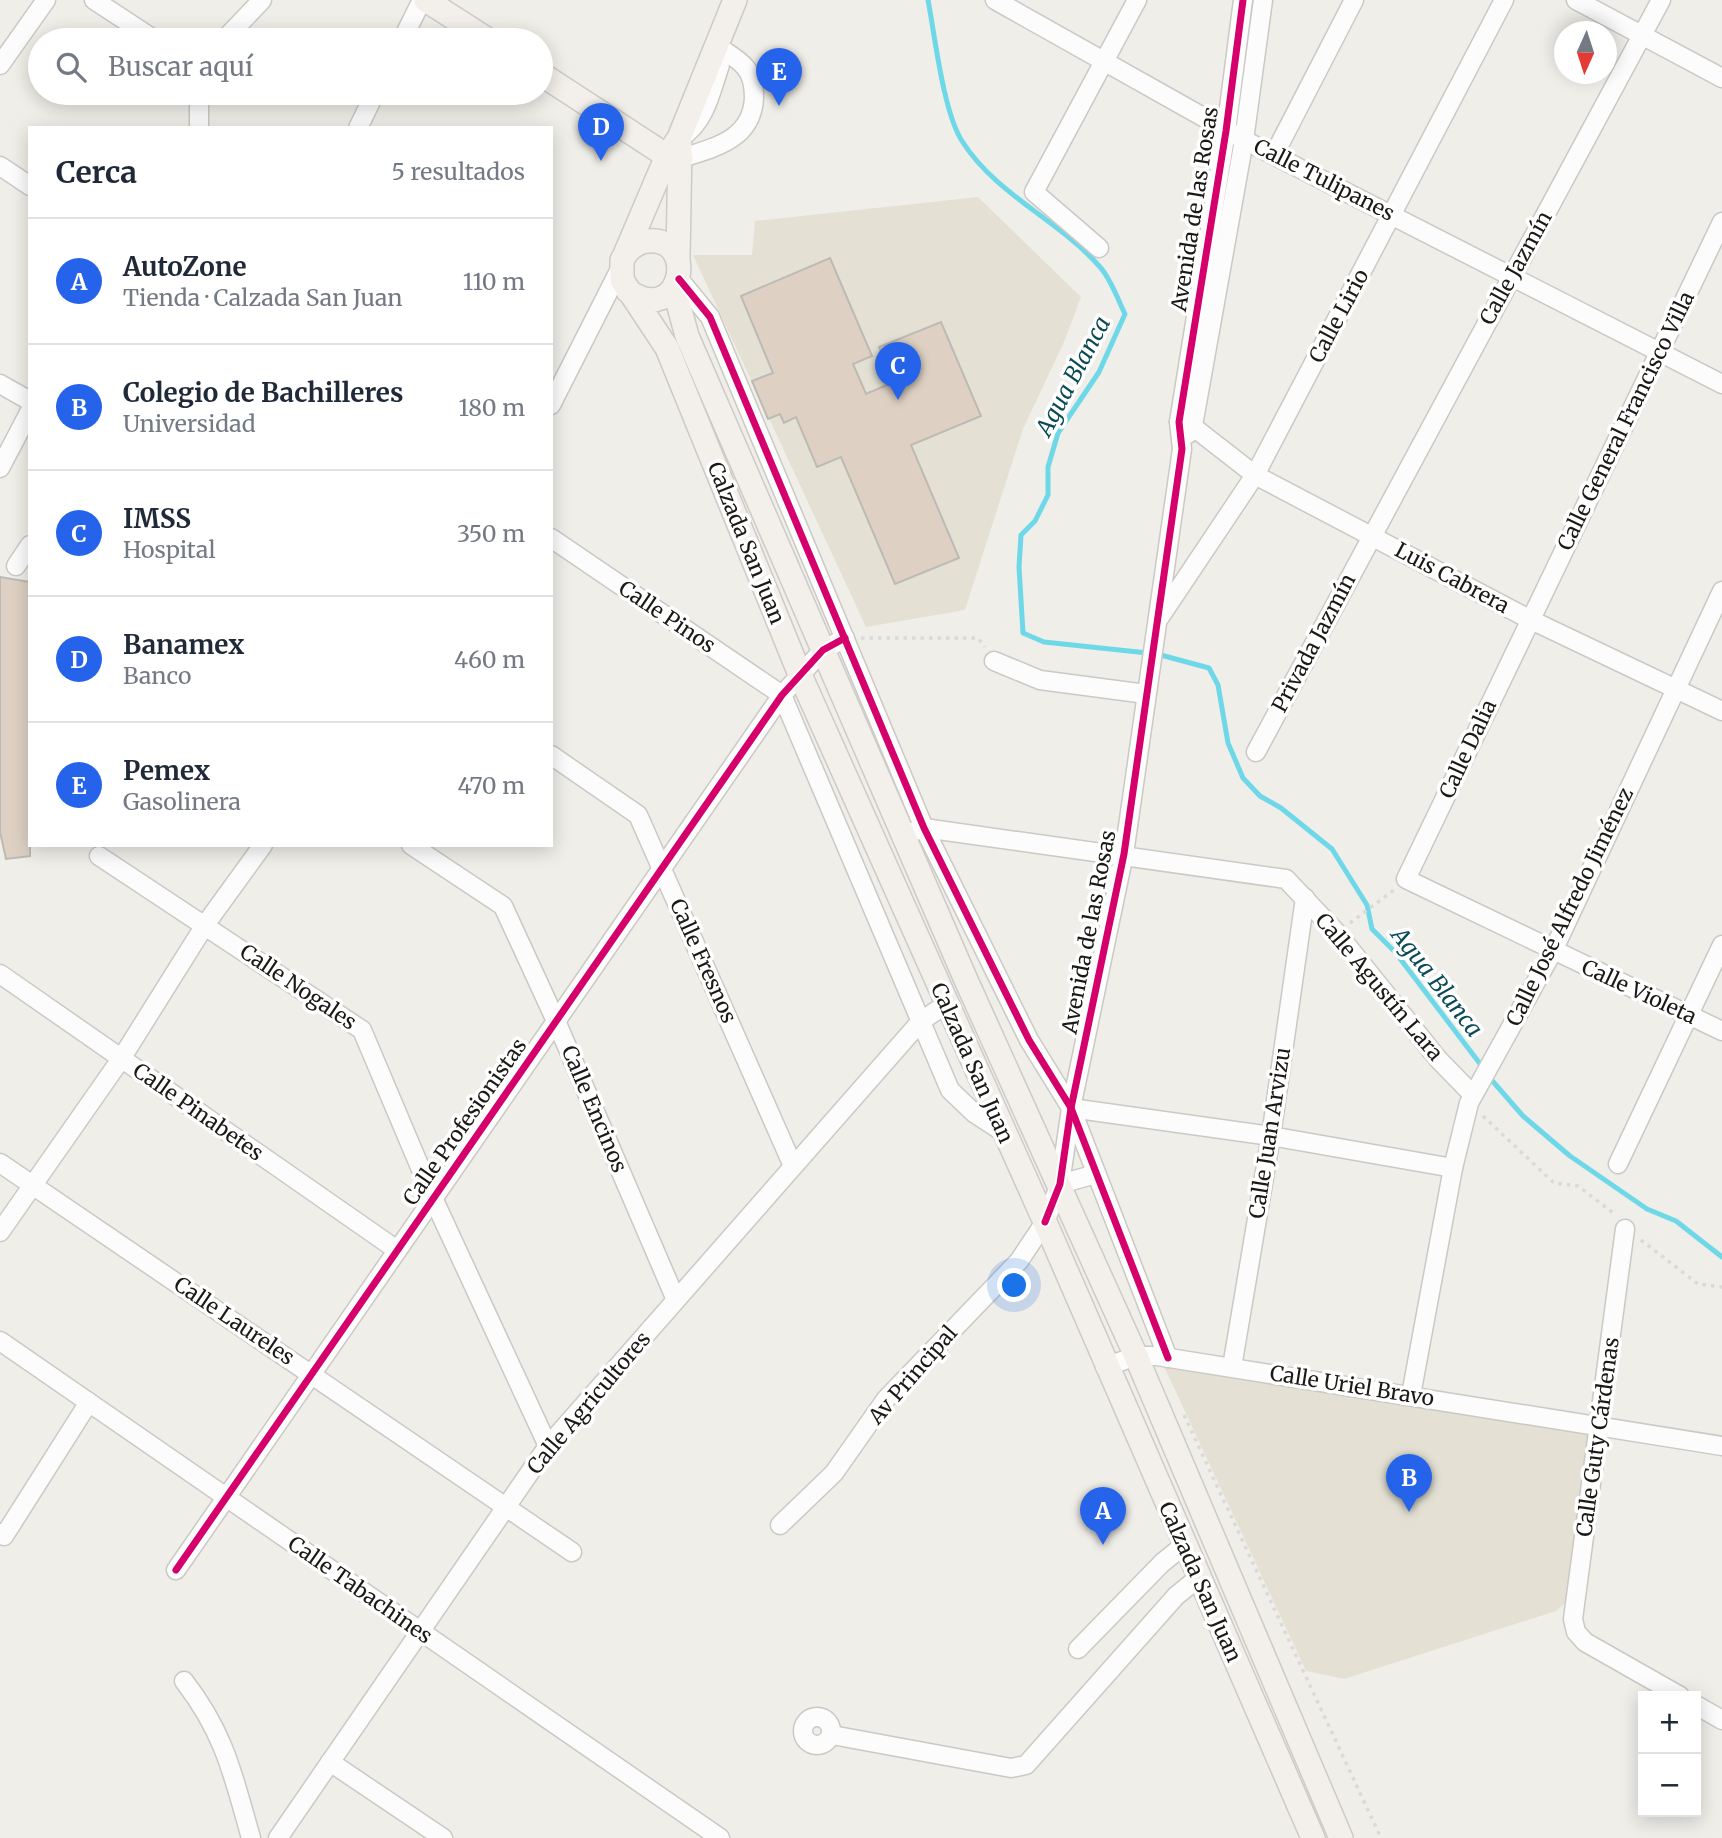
<!DOCTYPE html>
<html lang="es">
<meta charset="utf-8">
<style>
:root{--surface:#fff;--page:#f2f2f3;--text:#1f2937;--muted:#747a83;--line:#e0e1e3;--accent:#2563eb}
body{margin:0;font-family:Merriweather,serif;background:var(--page);color:var(--text)}
.controls{position:absolute;right:21px;bottom:21px;display:grid;overflow:hidden;border-radius:0px;box-shadow:0 4px 18px #0003}
.controls button{width:63px;height:63px;display:grid;place-items:center;padding:0;border:0;border-bottom:2px solid var(--line);background:var(--surface);color:var(--text);font:35px sans-serif}
.compass{position:absolute;left:1554px;top:21px;width:63px;height:63px;border-radius:50%;background:var(--surface);box-shadow:0 4px 18px #0003;rotate:183deg}
.you{position:absolute;left:1015px;top:1286px;width:24px;height:24px;margin:-18px;border:5px solid #fff;border-radius:50%;background:#1a73e8;box-shadow:0 0 0 10px #1a73e833}
.badge{display:grid;place-items:center;width:46px;height:46px;border-radius:50%;background:var(--accent);color:#fff;font-size:23px;font-weight:700}
.pin{position:absolute;translate:-50% -58px;filter:drop-shadow(0 2px 4px #0008)}
.pin::after{content:'';position:absolute;top:37px;width:24px;height:21px;background:inherit;clip-path:polygon(0 0,100% 0,50% 100%)}
.list{margin:0;padding:0;list-style:none}
h2{display:flex;justify-content:space-between;align-items:center;height:91px;margin:0;padding:0 28px;font-size:30px}
h2 small{font-size:23px;font-weight:400;color:var(--muted)}
.list li{display:grid;grid-template-columns:46px 1fr auto;gap:21px;align-items:center;box-sizing:border-box;height:126px;padding:0 28px;border-top:2px solid var(--line)}
.list b{display:block;font-size:26px;white-space:nowrap}
.list p{margin:0;font-size:23px;white-space:nowrap;color:var(--muted)}
.list em{font-size:23px;font-style:normal;color:var(--muted)}
.icon{flex:none;width:38px;height:38px;fill:none;stroke:currentColor;stroke-width:2;stroke-linecap:round;stroke-linejoin:round}
.map{position:relative;flex:none;width:1722px;height:1838px;overflow:hidden}
.search{position:absolute;background:var(--surface);box-shadow:0 4px 18px #0003;left:28px;top:28px;width:525px;height:77px;display:flex;align-items:center;gap:18px;box-sizing:border-box;padding:0 24px;border-radius:38px;color:var(--muted);font-size:26px}
.panel{position:absolute;background:var(--surface);box-shadow:0 4px 18px #0003;left:28px;top:126px;width:525px;height:721px;border-radius:0px}
.map>svg:first-child{display:block}
.built{fill:#e4e1d4}
.lines{fill:none;stroke-linecap:round;stroke-linejoin:round}
.stream{stroke:#6fd8e8;stroke-width:5}
.building{fill:#ded1c4;stroke:#bdbab6;stroke-width:2}
.minor-casing{stroke:#cbc9c4;stroke-width:21}
.major-casing{stroke:#cccbc8;stroke-width:26}
.path{stroke:#dbdad9;stroke-width:3.5;stroke-dasharray:3.5 5;stroke-linecap:butt}
.minor{stroke:#fdfcfc;stroke-width:18}
.major{stroke:#f3efeb;stroke-width:23}
.cycleway-casing{stroke:#fff;stroke-width:11}
.cycleway{stroke:#d6006c;stroke-width:7}
.labels{text-anchor:middle;stroke-width:7;stroke-linejoin:round;paint-order:stroke}
.street-label{font-size:21px;fill:#1a1915;stroke:#fff}
.water-label{font-size:23px;font-style:italic;fill:#0a4b55;stroke:#fff}
</style>
<div class="map">
<svg width="1722" height="1838" viewBox="0 0 1722 1838">
<rect width="100%" height="100%" fill="#f0eee8"/>
<!-- built -->
<g class="built">
<polygon points="978,197 1081,297 1064,342 1023,429 965,610 866,627 693,255 752,255 755,221"/>
<polygon points="1161,1360 1599,1428 1573,1596 1556,1611 1344,1679 1306,1671"/>
</g>
<g class="lines">
<!-- stream -->
<g class="stream">
<path d="M928,0C935,36 943,111 962,141C996,195 1059,220 1100,267C1111,279 1118,300 1125,314L1099,372L1058,433L1048,467V495L1035,521L1021,535L1019,567L1023,633L1044,642L1157,654L1209,668L1218,685L1228,743L1243,778L1260,796L1281,808L1332,849L1367,905L1372,929L1395,952L1484,1069"/>
<polyline points="1489,1077 1523,1116 1570,1156 1647,1209 1676,1221 1722,1257"/>
</g>
</g>
<!-- building -->
<g class="building">
<polygon points="830,258 872,356 853,364 866,394 894,382 879,347 941,322 981,416 911,445 959,558 895,584 841,457 817,467 796,417 784,423 780,414 768,419 752,381 773,373 741,296"/>
<polygon points="0,577 30,582 30,856 6,859 0,832"/>
</g>
<g class="lines">
<defs>
<g id="minor">
<polyline points="94,0 155,40"/>
<polyline points="995,0 1244,140 1722,384"/>
<polyline points="1576,0 1722,78"/>
<polyline points="224,40 262,0"/>
<polyline points="402,40 422,0"/>
<polyline points="0,65 46,0"/>
<polyline points="199,93 199,128"/>
<polyline points="358,128 375,93"/>
<path d="M681,137C705,123 711,91 720,65"/>
<polyline points="1274,155 1354,0"/>
<path d="M682,158C716,147 752,139 754,98C754,87 753,76 745,67C738,58 724,52 715,44"/>
<polyline points="0,166 30,186"/>
<polyline points="1722,222 1406,879 1722,1031"/>
<polyline points="1099,248 1034,192 1137,0"/>
<polyline points="679,279 710,317 924,828 1029,1040 1071,1108 1168,1358"/>
<polyline points="0,384 30,401"/>
<polyline points="551,405 620,269"/>
<polyline points="1179,422 1192,426 1255,475 1529,619 1722,711"/>
<polyline points="1188,434 1194,420 1244,140 1263,0"/>
<polyline points="0,468 30,411"/>
<polyline points="551,538 782,695"/>
<polyline points="16,566 30,545"/>
<polyline points="1160,617 1255,475 1504,0"/>
<polyline points="994,661 1040,680 1146,694"/>
<polyline points="782,695 950,1090 974,1113 1003,1132"/>
<polyline points="1256,752 1661,0"/>
<polyline points="551,755 638,815 793,1166"/>
<polyline points="915,831 924,828 1286,879 1337,933 1438,1059 1473,1095"/>
<polyline points="411,845 503,906 556,1021 676,1300"/>
<polyline points="99,856 362,1030 433,1198 548,1446"/>
<polyline points="0,974 397,1250"/>
<polyline points="1071,1108 1271,1136 1453,1168"/>
<polyline points="0,1163 572,1552"/>
<polyline points="1618,1164 1722,945"/>
<polyline points="1060,1184 1096,1174"/>
<polyline points="1625,1229 1573,1619 1576,1632 1585,1642 1680,1696"/>
<polyline points="0,1232 121,1059 205,925 263,845"/>
<polyline points="0,1341 720,1838"/>
<polyline points="1105,1367 1136,1356 1157,1356 1722,1446"/>
<polyline points="1232,1367 1271,1136 1305,898"/>
<polyline points="1411,1395 1453,1168 1469,1103 1553,951 1722,591"/>
<polyline points="780,1525 834,1473 886,1399 1019,1261 1045,1222 1060,1184 1071,1108 1124,854 1182,449 1179,422 1226,131 1243,0"/>
<polyline points="0,1533 4,1536 89,1402"/>
<polyline points="176,1570 782,695 823,650 845,638"/>
<polyline points="1078,1649 1162,1563 1184,1545"/>
<path d="M184,1681C225,1734 233,1775 251,1838"/>
<polyline points="1696,1705 1722,1720"/>
<circle cx="817" cy="1731" r="14"/>
<polyline points="832,1735 1011,1768 1026,1765 1176,1596 1198,1578"/>
<polyline points="330,1762 443,1838"/>
<polyline points="278,1838 548,1446 921,1021 945,1005"/>
</g>
<g id="major">
<polyline points="426,0 488,40"/>
<polyline points="541,74 667,156 681,158"/>
<polyline points="626,252 667,156 679,138 735,0"/>
<polyline points="678,259 680,145"/>
<polyline points="674,288 687,336 966,980 1136,1356 1341,1838"/>
<path d="M628,291C683,328 699,235 647,241C635,243 627,250 622,260V280L667,348L801,677L1045,1222L1313,1838"/>
</g>
</defs>
<!-- minor casing -->
<use href="#minor" class="minor-casing"/>
<!-- major casing -->
<use href="#major" class="major-casing"/>
<!-- path -->
<g class="path">
<polyline points="861,638 978,638 985,647"/>
<polyline points="1350,923 1394,890"/>
<polyline points="1483,1116 1554,1183 1578,1186 1616,1215"/>
<polyline points="1641,1240 1698,1284 1722,1287"/>
<polyline points="1184,1415 1381,1838"/>
</g>
<!-- minor -->
<use href="#minor" class="minor"/>
<!-- major -->
<use href="#major" class="major"/>
<defs>
<g id="cycleway">
<polyline points="679,279 710,317 924,828 1029,1040 1071,1108 1168,1358"/>
<polyline points="1045,1222 1060,1184 1071,1108 1124,854 1182,449 1179,422 1226,131 1243,0"/>
<polyline points="176,1570 782,695 823,650 845,638"/>
</g>
</defs>
<!-- cycleway casing -->
<use href="#cycleway" class="cycleway-casing"/>
<!-- cycleway -->
<use href="#cycleway" class="cycleway"/>
</g>
<g class="labels">
<!-- street labels -->
<g class="street-label">
<text transform="translate(1324 180) rotate(27)" y="7">Calle Tulipanes</text>
<text transform="translate(1195 209) rotate(-81)" y="7">Avenida de las Rosas</text>
<text transform="translate(1516 268) rotate(-61)" y="7">Calle Jazmín</text>
<text transform="translate(1339 316) rotate(-62)" y="7">Calle Lirio</text>
<text transform="translate(1626 421) rotate(-64)" y="7">Calle General Francisco Villa</text>
<text transform="translate(746 543) rotate(68)" y="7">Calzada San Juan</text>
<text transform="translate(1452 578) rotate(28)" y="7">Luis Cabrera</text>
<text transform="translate(667 617) rotate(34)" y="7">Calle Pinos</text>
<text transform="translate(1314 643) rotate(-62)" y="7">Privada Jazmín</text>
<text transform="translate(1468 749) rotate(-65)" y="7">Calle Dalia</text>
<text transform="translate(1570 907) rotate(-64)" y="7">Calle José Alfredo Jiménez</text>
<text transform="translate(1089 932) rotate(-79)" y="7">Avenida de las Rosas</text>
<text transform="translate(703 961) rotate(66)" y="7">Calle Fresnos</text>
<text transform="translate(298 987) rotate(34)" y="7">Calle Nogales</text>
<text transform="translate(1379 987) rotate(50)" y="7">Calle Agustín Lara</text>
<text transform="translate(1639 992) rotate(25)" y="7">Calle Violeta</text>
<text transform="translate(972 1063) rotate(66)" y="7">Calzada San Juan</text>
<text transform="translate(594 1109) rotate(67)" y="7">Calle Encinos</text>
<text transform="translate(198 1112) rotate(35)" y="7">Calle Pinabetes</text>
<text transform="translate(465 1122) rotate(-55)" y="7">Calle Profesionistas</text>
<text transform="translate(1270 1133) rotate(-81)" y="7">Calle Juan Arvizu</text>
<text transform="translate(234 1321) rotate(34)" y="7">Calle Laureles</text>
<text transform="translate(913 1375) rotate(-49)" y="7">Av Principal</text>
<text transform="translate(1352 1386) rotate(9)" y="7">Calle Uriel Bravo</text>
<text transform="translate(589 1403) rotate(-50)" y="7">Calle Agricultores</text>
<text transform="translate(1598 1437) rotate(-82)" y="7">Calle Guty Cárdenas</text>
<text transform="translate(1200 1582) rotate(66)" y="7">Calzada San Juan</text>
<text transform="translate(360 1590) rotate(35)" y="7">Calle Tabachines</text>
</g>
<!-- water labels -->
<g class="water-label">
<text transform="translate(1073 376) rotate(-62)" y="8">Agua Blanca</text>
<text transform="translate(1437 982) rotate(52)" y="8">Agua Blanca</text>
</g>
</g>
</svg>
<div class="controls">
<button>+</button>
<button>−</button>
</div>
<svg class="compass" viewBox="-18 -18 36 36"><path d="M0-13l5 13h-10z" fill="#e53935"/><path d="M0 13l5-13h-10z" fill="#747a83"/></svg>
<div class="you"></div>
<div class="pin badge" style="left:1103px;top:1545px">A</div>
<div class="pin badge" style="left:1409px;top:1512px">B</div>
<div class="pin badge" style="left:898px;top:400px">C</div>
<div class="pin badge" style="left:601px;top:161px">D</div>
<div class="pin badge" style="left:779px;top:106px">E</div>
<div class="search"><svg class="icon" aria-label="search" viewBox="0 0 24 24"><circle cx="10" cy="10" r="6"/><path d="M15 15l6 6"/></svg>Buscar aquí</div>
<section class="panel">
<h2>Cerca<small>5 resultados</small></h2>
<ul class="list">
<li><span class="badge">A</span><div><b>AutoZone</b><p>Tienda · Calzada San Juan</p></div><em>110 m</em></li>
<li><span class="badge">B</span><div><b>Colegio de Bachilleres</b><p>Universidad</p></div><em>180 m</em></li>
<li><span class="badge">C</span><div><b>IMSS</b><p>Hospital</p></div><em>350 m</em></li>
<li><span class="badge">D</span><div><b>Banamex</b><p>Banco</p></div><em>460 m</em></li>
<li><span class="badge">E</span><div><b>Pemex</b><p>Gasolinera</p></div><em>470 m</em></li>
</ul>
</section>
</div>
